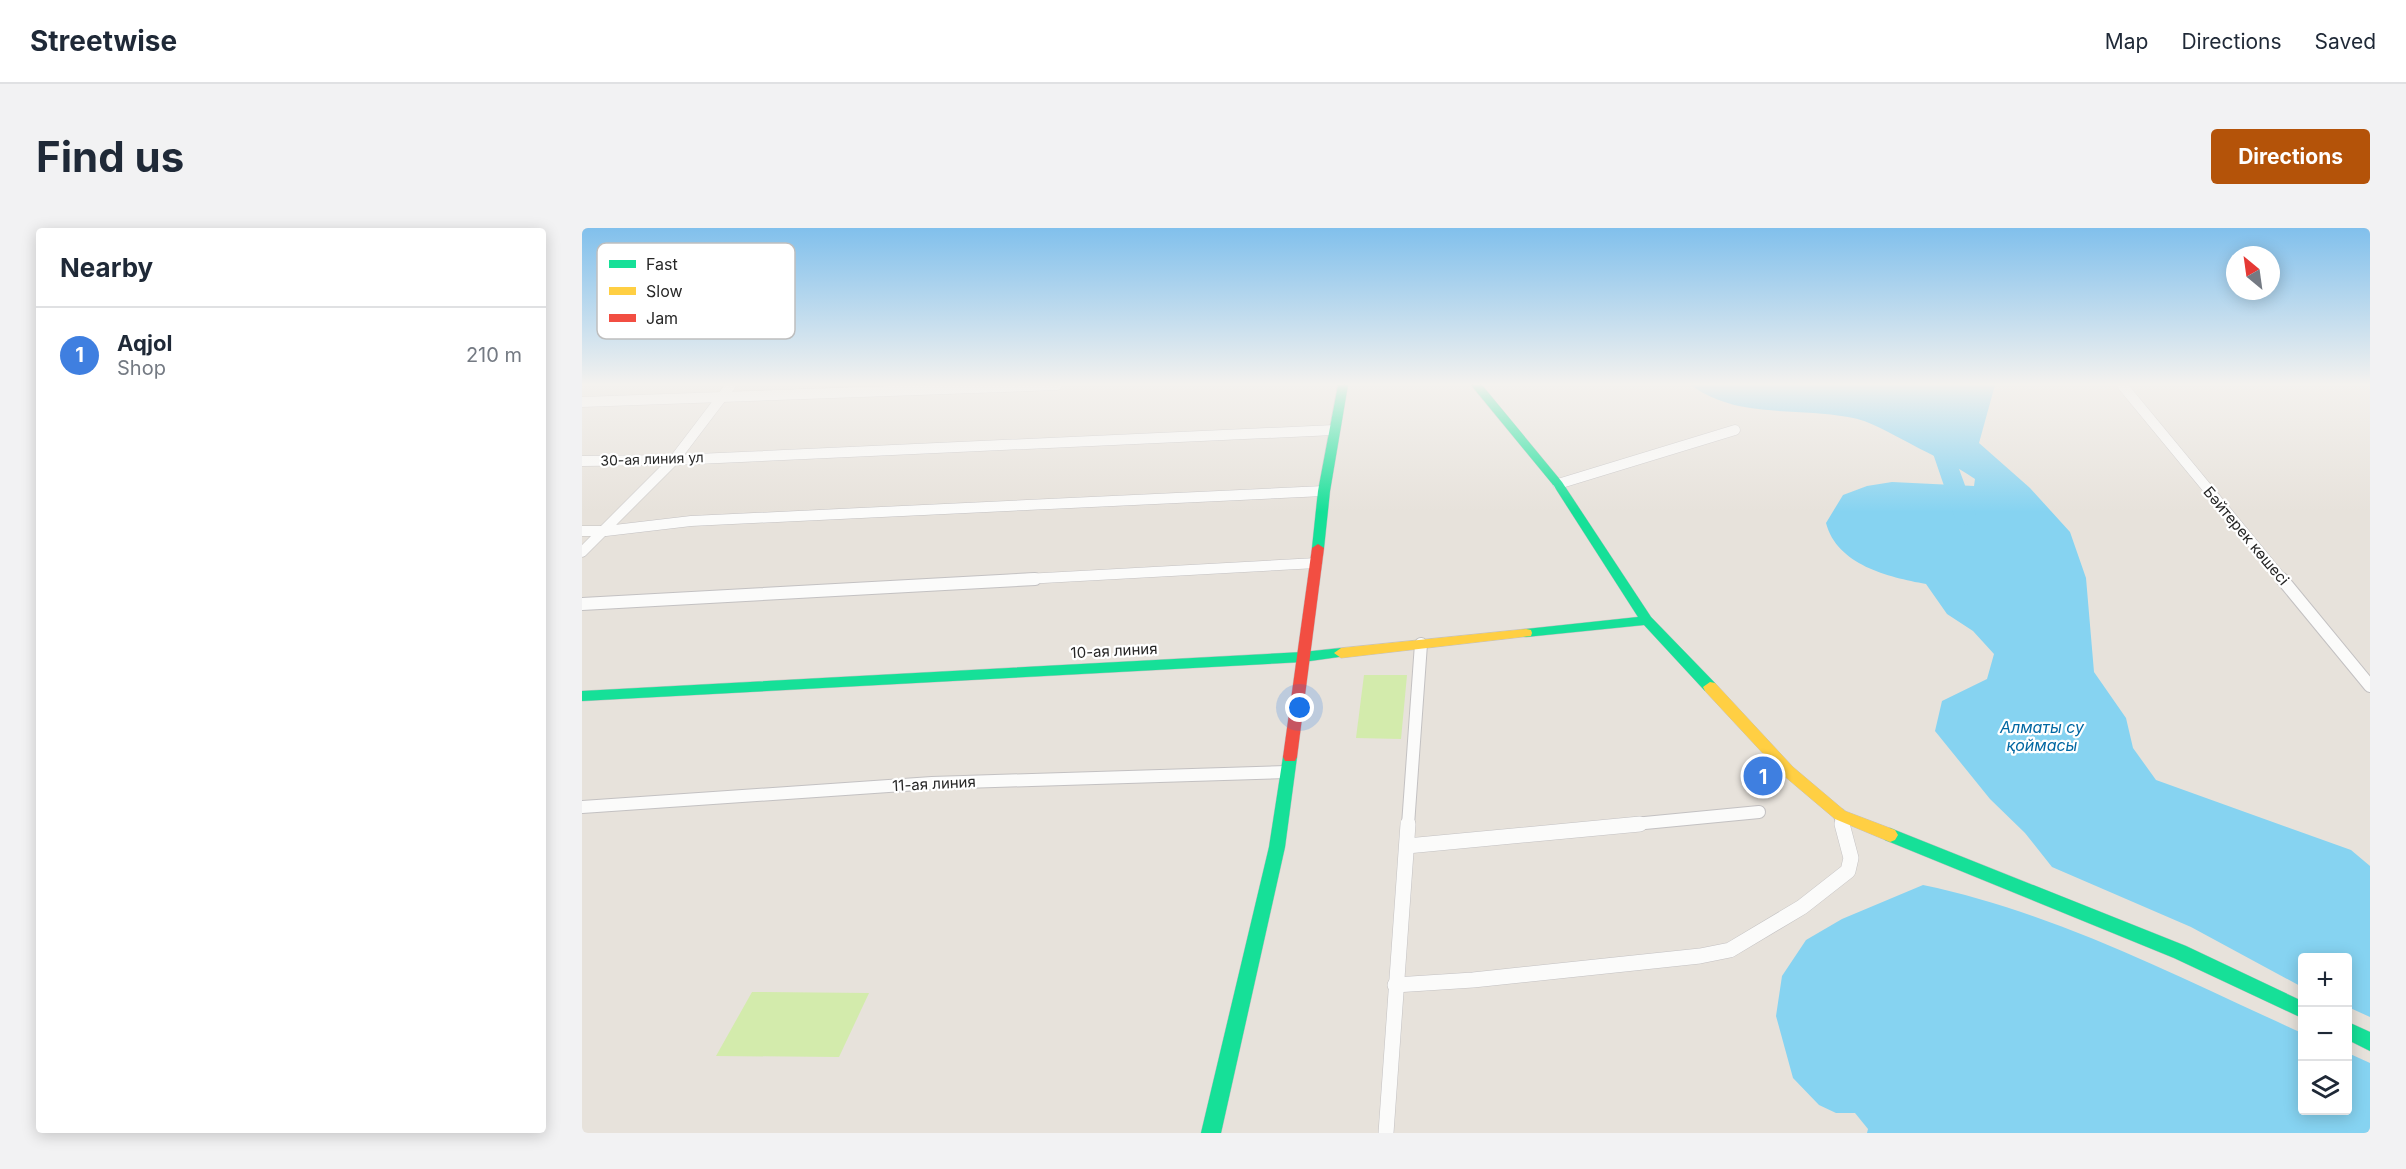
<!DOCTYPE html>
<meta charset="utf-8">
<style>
:root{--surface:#fff;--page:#f2f2f3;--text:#1f2937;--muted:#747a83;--line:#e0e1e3;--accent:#b45309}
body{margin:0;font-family:Inter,sans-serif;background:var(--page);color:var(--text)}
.controls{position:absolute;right:18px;bottom:18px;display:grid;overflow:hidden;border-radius:6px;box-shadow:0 3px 15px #0003}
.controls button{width:54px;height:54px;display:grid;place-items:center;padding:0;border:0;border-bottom:2px solid var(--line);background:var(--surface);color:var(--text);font:30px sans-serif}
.compass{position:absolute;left:1644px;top:18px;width:54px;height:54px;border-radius:50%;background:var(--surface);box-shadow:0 3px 15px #0003;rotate:331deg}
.you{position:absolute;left:718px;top:480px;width:21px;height:21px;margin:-15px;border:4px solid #fff;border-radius:50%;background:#1a73e8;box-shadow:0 0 0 9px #1a73e833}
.badge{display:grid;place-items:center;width:39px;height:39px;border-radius:50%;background:var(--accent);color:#fff;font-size:20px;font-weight:700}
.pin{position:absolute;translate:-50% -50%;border:3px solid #fff;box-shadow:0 2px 6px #0006}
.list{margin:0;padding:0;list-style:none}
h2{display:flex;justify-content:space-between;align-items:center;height:78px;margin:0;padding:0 24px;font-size:26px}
h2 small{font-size:20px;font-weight:400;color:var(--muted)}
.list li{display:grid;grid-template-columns:39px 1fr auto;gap:18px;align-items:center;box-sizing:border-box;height:96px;padding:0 24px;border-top:2px solid var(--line)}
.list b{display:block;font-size:22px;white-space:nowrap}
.list p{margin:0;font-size:20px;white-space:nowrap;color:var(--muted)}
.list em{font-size:20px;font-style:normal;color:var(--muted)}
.icon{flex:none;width:33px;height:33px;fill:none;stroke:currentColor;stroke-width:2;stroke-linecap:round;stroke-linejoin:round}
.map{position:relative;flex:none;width:1788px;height:905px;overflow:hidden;border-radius:6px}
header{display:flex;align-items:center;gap:36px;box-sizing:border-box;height:84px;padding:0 30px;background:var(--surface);border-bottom:2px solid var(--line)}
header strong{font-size:28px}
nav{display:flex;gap:33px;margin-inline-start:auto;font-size:21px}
.intro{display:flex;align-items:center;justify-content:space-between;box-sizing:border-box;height:144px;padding:0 36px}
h1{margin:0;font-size:42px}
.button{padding:15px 27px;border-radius:6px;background:var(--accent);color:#fff;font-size:21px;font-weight:700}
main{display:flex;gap:36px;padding:0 36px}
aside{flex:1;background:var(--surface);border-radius:6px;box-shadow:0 3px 15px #0003}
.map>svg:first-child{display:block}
.pitch{fill:#d3ebac}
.water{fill:#86d3f1}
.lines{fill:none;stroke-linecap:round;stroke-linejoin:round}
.river{fill:#86d3f1;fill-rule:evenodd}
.street-far2-casing{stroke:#c3c1c2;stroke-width:11}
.street-far1-casing{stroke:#c3c1c2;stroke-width:14}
.street-casing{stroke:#c3c1c2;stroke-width:16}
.fast-casing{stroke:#c3c1c2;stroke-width:1}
.slow-casing{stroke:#c3c1c2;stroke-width:1}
.jam-casing{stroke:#c3c1c2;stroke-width:1}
.street-far2{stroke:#fbfbfa;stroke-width:10}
.street-far1{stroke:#fbfbfa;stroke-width:12}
.street{stroke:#fbfbfa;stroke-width:15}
.fast{fill:#16e098;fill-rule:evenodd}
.slow{fill:#ffcf43;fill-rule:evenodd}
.jam{fill:#f24e42;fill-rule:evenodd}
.labels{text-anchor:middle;stroke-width:4.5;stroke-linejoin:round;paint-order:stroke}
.far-street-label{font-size:14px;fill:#272727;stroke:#fff}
.street-label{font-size:15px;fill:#272727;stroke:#fff}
.water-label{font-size:16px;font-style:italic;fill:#0067a2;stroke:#fff}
.key{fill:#fff;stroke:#bebebe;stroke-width:1.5}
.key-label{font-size:16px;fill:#272727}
</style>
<header>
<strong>Streetwise</strong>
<nav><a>Map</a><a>Directions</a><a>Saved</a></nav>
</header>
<div class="intro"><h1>Find us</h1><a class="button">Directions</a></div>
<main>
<aside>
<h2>Nearby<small></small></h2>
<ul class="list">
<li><span class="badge" style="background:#3f7fe0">1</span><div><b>Aqjol</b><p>Shop</p></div><em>210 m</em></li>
</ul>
</aside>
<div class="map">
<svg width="1788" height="905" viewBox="0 0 1788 905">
<rect width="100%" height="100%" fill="#e7e2db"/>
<!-- pitch -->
<g class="pitch">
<polygon points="782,447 825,447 819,511 774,510"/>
<polygon points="170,764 287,765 257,829 134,828"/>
</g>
<!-- water -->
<g class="water">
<path d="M1109,157H1413L1397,215L1448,260L1488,304L1504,350L1512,444L1544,490L1551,520L1574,552L1769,622L1788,638V789L1766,779V730H1720V759L1609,699L1470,639L1443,605L1408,571L1353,503L1360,473L1405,451L1412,426L1391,403L1365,386L1344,356C1306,349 1255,337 1244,295L1261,267L1285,258L1310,254L1392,258L1393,251C1373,237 1351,228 1329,216C1307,205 1290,193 1266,189C1214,179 1154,191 1109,157Z"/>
<path d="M1341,657C1475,685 1596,749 1720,805V882H1766V825L1788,835V905H1285L1286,901L1273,885H1254L1237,877L1211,850L1194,788L1200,748L1224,712L1260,691Z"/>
</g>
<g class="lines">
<!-- river -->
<polygon class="river" points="1325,157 1345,157 1348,162 1395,290 1392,295 1384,297 1376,295 1373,290 1330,164"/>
<defs>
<g id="street-far2">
<polyline points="1540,157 1701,352"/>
<polyline points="0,174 475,157"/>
<polyline points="0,233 92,232 752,202"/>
<polyline points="976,256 1153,202"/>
<polyline points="0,303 24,303 109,293 742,263"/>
<polyline points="0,324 92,232 149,157"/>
<polyline points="426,352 735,335"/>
</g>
<g id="street-far1">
<polyline points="1700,351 1788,458"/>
<polyline points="0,376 453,351"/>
<polyline points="0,579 350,555 705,544"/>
<polyline points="1258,587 1261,597"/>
<polyline points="826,597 839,416"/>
<polyline points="1042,597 1177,584"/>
</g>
<g id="street">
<polyline points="825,618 1058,596"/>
<polyline points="813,757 891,752 1118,728 1148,722 1220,679 1266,643 1269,630 1260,596"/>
<polyline points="804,905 826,596"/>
</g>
<g id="fast">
<polygon points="756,157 766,157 748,263 742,320 736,324 730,320 736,263"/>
<polygon points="889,157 900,157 980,254 1069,389 1133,455 1135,459 1133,463 1123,463 1062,397 944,409 939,408 938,405 939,402 944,401 1056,389 972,258"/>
<polygon points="759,420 764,422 766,425 764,428 721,434 0,473 0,463 721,424"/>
<polygon points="708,523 713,525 715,529 703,619 639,905 619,905 687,619 701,529 703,525"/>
<polygon points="1308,600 1604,718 1720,773 1720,790 1592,730 1303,612 1300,607 1303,602"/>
<polygon points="1766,794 1788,804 1788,823 1766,812"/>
</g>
<g id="slow">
<polygon points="944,401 949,402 950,405 949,408 759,430 752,425 759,420"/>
<polygon points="1128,454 1133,455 1211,539 1263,583 1313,602 1316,607 1313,612 1308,614 1253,591 1201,547 1123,463 1121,459"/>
</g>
<polygon id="jam" points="736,316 742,320 715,529 713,533 703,533 701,529 730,320"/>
</defs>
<!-- street-far2 casing -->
<use href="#street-far2" class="street-far2-casing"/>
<!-- street-far1 casing -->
<use href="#street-far1" class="street-far1-casing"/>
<!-- street casing -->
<use href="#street" class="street-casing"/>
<!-- fast casing -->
<use href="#fast" class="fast-casing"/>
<!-- slow casing -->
<use href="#slow" class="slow-casing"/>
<!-- jam casing -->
<use href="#jam" class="jam-casing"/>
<!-- street-far2 -->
<use href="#street-far2" class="street-far2"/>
<!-- street-far1 -->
<use href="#street-far1" class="street-far1"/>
<!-- street -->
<use href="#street" class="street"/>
<!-- fast -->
<use href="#fast" class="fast"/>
<!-- slow -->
<use href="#slow" class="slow"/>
<!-- jam -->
<use href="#jam" class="jam"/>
</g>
<!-- sky -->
<linearGradient id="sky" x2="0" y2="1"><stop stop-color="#81c0ec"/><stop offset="0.55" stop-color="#f4f2ef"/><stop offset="1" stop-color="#f4f2ef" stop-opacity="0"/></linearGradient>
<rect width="1788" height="284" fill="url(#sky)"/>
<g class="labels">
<!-- far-street labels -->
<g class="far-street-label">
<text transform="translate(70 231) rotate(-2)" y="5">30-ая линия ул</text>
</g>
<!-- street labels -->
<g class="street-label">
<text transform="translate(1664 308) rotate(50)" y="5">Бәйтерек көшесі</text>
<text transform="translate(532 423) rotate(-3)" y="5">10-ая линия</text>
<text transform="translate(352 556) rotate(-3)" y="5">11-ая линия</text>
</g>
<!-- water labels -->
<g class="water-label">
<text x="1460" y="505">Алматы су<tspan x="1460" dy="18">қоймасы</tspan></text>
</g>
</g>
<!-- legend -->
<rect x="15" y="15" width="198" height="96" rx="9" class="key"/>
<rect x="27" y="32" width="27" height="8" fill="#16e098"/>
<rect x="27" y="59" width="27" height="8" fill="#ffcf43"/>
<rect x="27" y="86" width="27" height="8" fill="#f24e42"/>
<g class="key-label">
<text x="64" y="42">Fast</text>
<text x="64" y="69">Slow</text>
<text x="64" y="96">Jam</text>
</g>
</svg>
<div class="controls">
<button>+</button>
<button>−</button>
<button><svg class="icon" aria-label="layers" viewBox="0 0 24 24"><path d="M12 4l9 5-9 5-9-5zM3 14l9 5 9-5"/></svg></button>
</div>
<svg class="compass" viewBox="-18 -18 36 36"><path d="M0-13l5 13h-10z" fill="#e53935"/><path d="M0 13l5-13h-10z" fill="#747a83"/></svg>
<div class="you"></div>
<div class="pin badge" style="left:1181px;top:548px;background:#3f7fe0">1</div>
</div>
</main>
